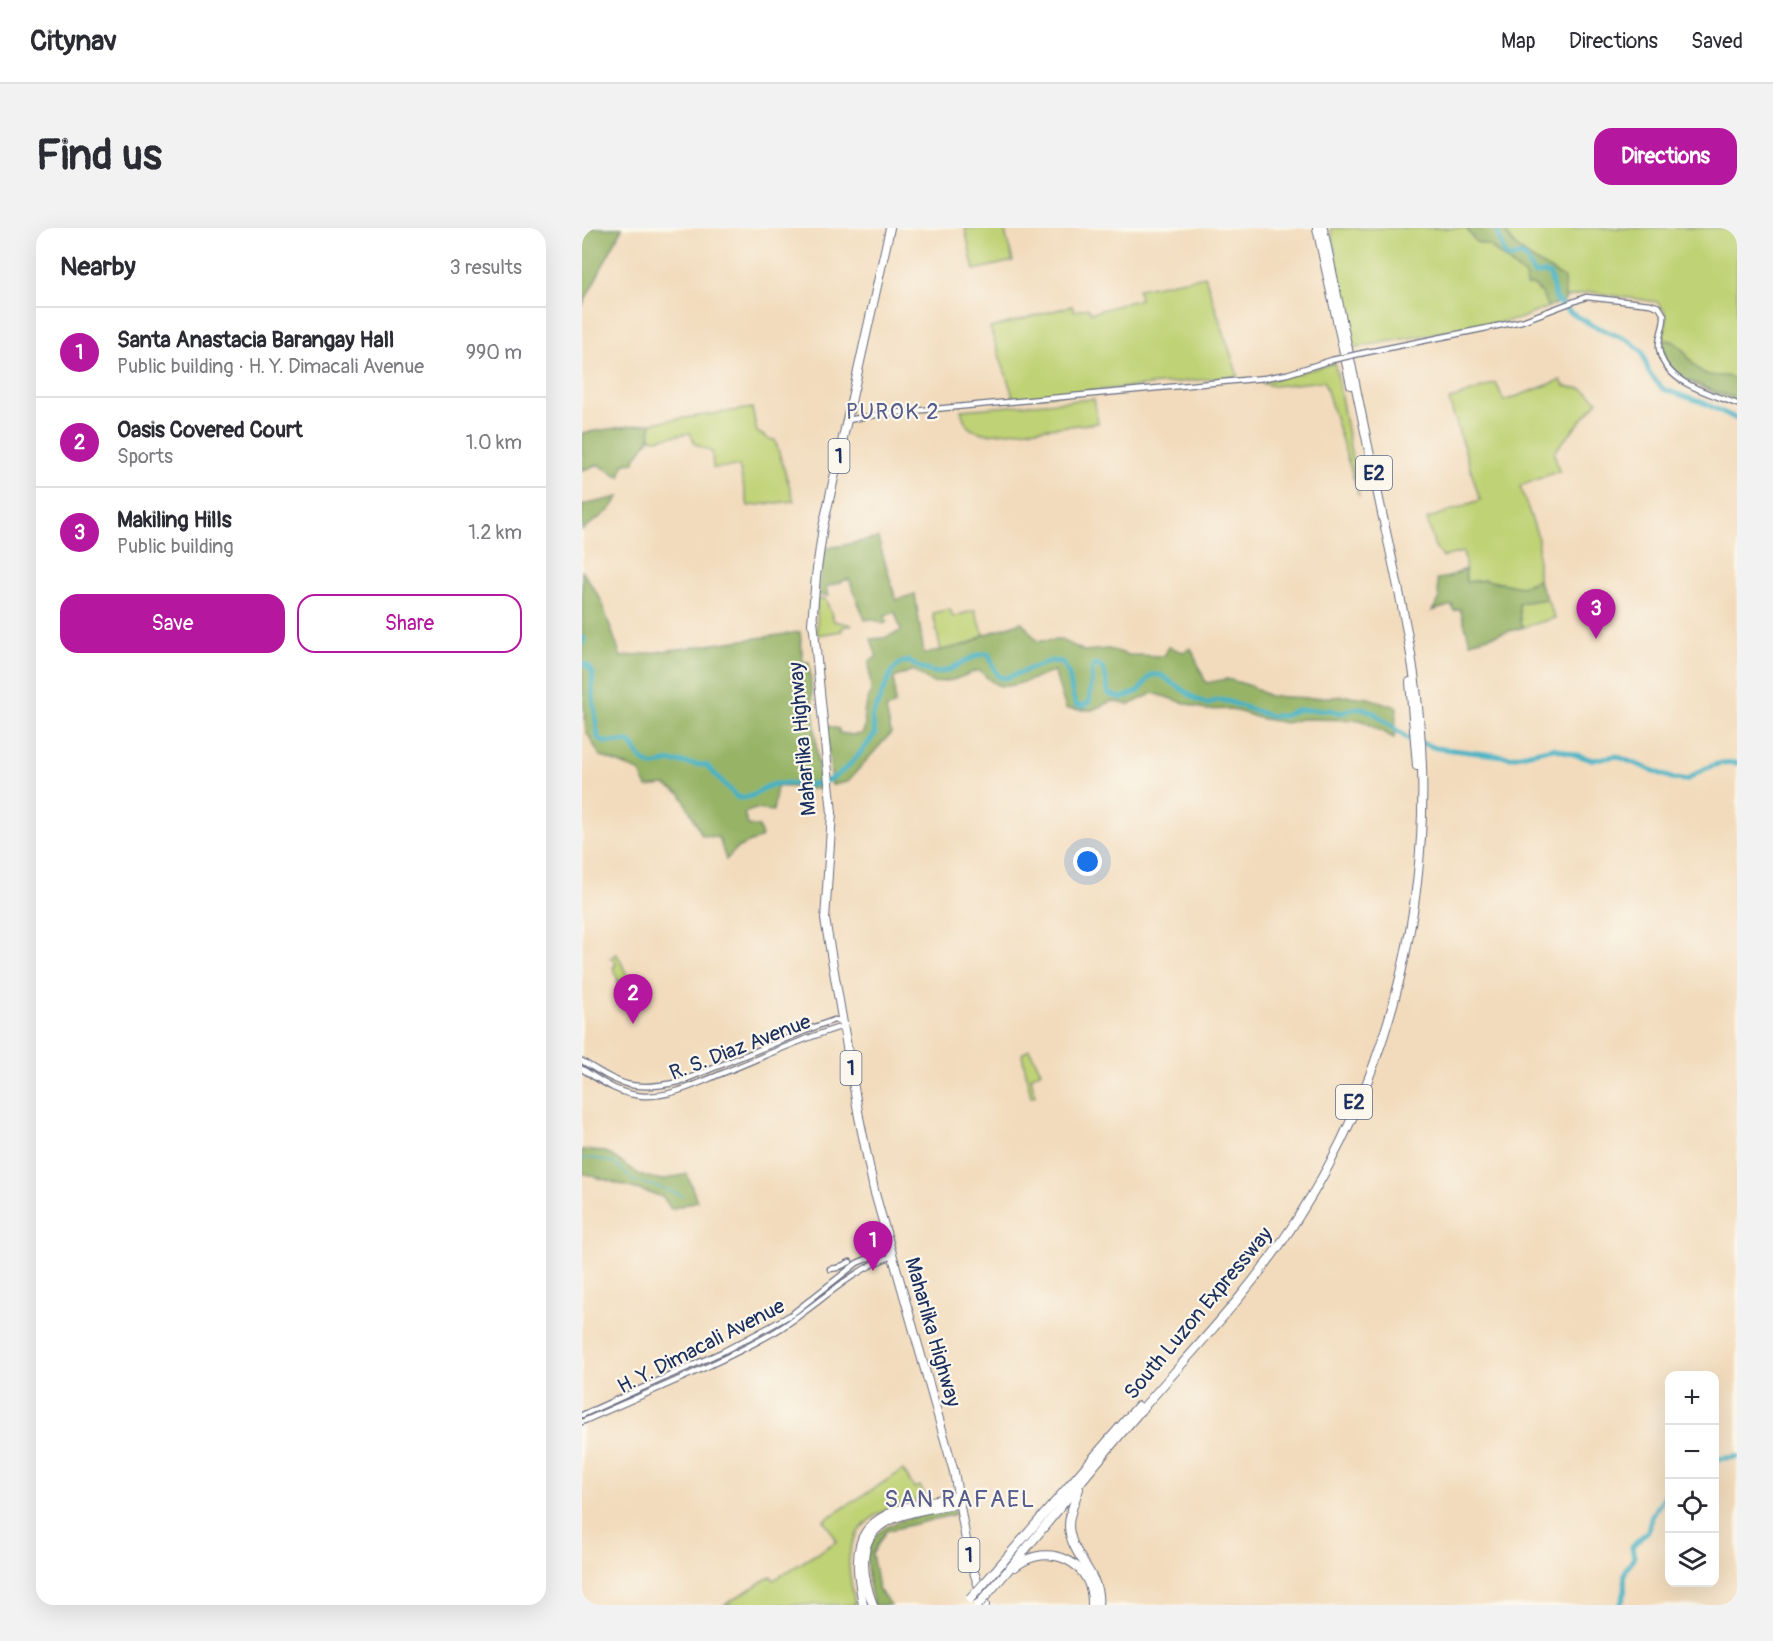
<!DOCTYPE html>
<meta charset="utf-8">
<style>
:root{--surface:#fff;--page:#f2f2f3;--text:#2b2b33;--muted:#7c7c81;--line:#e1e1e2;--accent:#b5179e}
body{margin:0;font-family:Pangolin,sans-serif;background:var(--page);color:var(--text)}
.controls{position:absolute;right:18px;bottom:18px;display:grid;overflow:hidden;border-radius:12px;box-shadow:0 6px 24px #0002}
.controls button{width:54px;height:54px;display:grid;place-items:center;padding:0;border:0;border-bottom:2px solid var(--line);background:var(--surface);color:var(--text);font:30px sans-serif}
.you{position:absolute;left:506px;top:634px;width:21px;height:21px;margin:-15px;border:4px solid #fff;border-radius:50%;background:#1a73e8;box-shadow:0 0 0 9px #1a73e833}
.badge{display:grid;place-items:center;width:39px;height:39px;border-radius:50%;background:var(--accent);color:#fff;font-size:20px;font-weight:700}
.pin{position:absolute;translate:-50% -50px;filter:drop-shadow(0 2px 3px #0008)}
.pin::after{content:'';position:absolute;top:32px;width:21px;height:18px;background:inherit;clip-path:polygon(0 0,100% 0,50% 100%)}
.list{margin:0;padding:0;list-style:none}
h2{display:flex;justify-content:space-between;align-items:center;height:78px;margin:0;padding:0 24px;font-size:26px}
h2 small{font-size:20px;font-weight:400;color:var(--muted)}
.list li{display:grid;grid-template-columns:39px 1fr auto;gap:18px;align-items:center;box-sizing:border-box;height:90px;padding:0 24px;border-top:2px solid var(--line)}
.list b{display:block;font-size:22px;white-space:nowrap}
.list p{margin:0;font-size:20px;white-space:nowrap;color:var(--muted)}
.list em{font-size:20px;font-style:normal;color:var(--muted)}
.actions{display:flex;gap:12px;padding:18px 24px}
.actions a{flex:1;padding:14px 0;border:2px solid var(--accent);border-radius:18px;text-align:center;font-size:21px;color:var(--accent)}
.actions .main{background:var(--accent);color:#fff}
.icon{flex:none;width:33px;height:33px;fill:none;stroke:currentColor;stroke-width:2;stroke-linecap:round;stroke-linejoin:round}
.map{position:relative;flex:none;width:1155px;height:1377px;overflow:hidden;border-radius:18px}
header{display:flex;align-items:center;gap:36px;box-sizing:border-box;height:84px;padding:0 30px;background:var(--surface);border-bottom:2px solid var(--line)}
header strong{font-size:28px}
nav{display:flex;gap:33px;margin-inline-start:auto;font-size:21px}
.intro{display:flex;align-items:center;justify-content:space-between;box-sizing:border-box;height:144px;padding:0 36px}
h1{margin:0;font-size:42px}
.button{padding:15px 27px;border-radius:18px;background:var(--accent);color:#fff;font-size:21px;font-weight:700}
main{display:flex;gap:36px;padding:0 36px}
aside{flex:1;background:var(--surface);border-radius:18px;box-shadow:0 6px 24px #0002}
.map>svg:first-child{display:block}
.green{fill:#bfd275;stroke:#6d806a;stroke-width:1.5}
.forest{fill:#97b466;stroke:#597262;stroke-width:1.5}
.lines{fill:none;stroke-linecap:round;stroke-linejoin:round}
.stream{stroke:#47b2c4;stroke-width:1.5}
.river{stroke:#47b2c4;stroke-width:5}
.minor-casing{stroke:#666b7f;stroke-width:7}
.highway-casing{stroke:#666b7f;stroke-width:10}
.minor{stroke:#fff;stroke-width:4.5}
.highway{stroke:#fff;stroke-width:8}
.minor-bridge-casing{stroke:#666b7f;stroke-width:7;stroke-linecap:butt}
.highway-bridge-casing{stroke:#666b7f;stroke-width:10;stroke-linecap:butt}
.minor-bridge{stroke:#fff;stroke-width:4.5}
.highway-bridge{stroke:#fff;stroke-width:8}
.labels{text-anchor:middle;stroke-width:4.5;stroke-linejoin:round;paint-order:stroke}
.shield{fill:#fbf7ec;stroke:#5e6b89;stroke-width:1.5}
.shield-label{font-size:20px;font-weight:bold;fill:#1b2f5e}
.street-label{font-size:21px;fill:#1b2f5e;stroke:#fbf7ec}
.neighbourhood-label{font-size:22px;letter-spacing:1.5px;fill:#565c8c;stroke:#fbf7ec}
.quarter-label{font-size:24px;letter-spacing:1.5px;fill:#565c8c;stroke:#fbf7ec}
</style>
<header>
<strong>Citynav</strong>
<nav><a>Map</a><a>Directions</a><a>Saved</a></nav>
</header>
<div class="intro"><h1>Find us</h1><a class="button">Directions</a></div>
<main>
<aside>
<h2>Nearby<small>3 results</small></h2>
<ul class="list">
<li><span class="badge">1</span><div><b>Santa Anastacia Barangay Hall</b><p>Public building · H. Y. Dimacali Avenue</p></div><em>990 m</em></li>
<li><span class="badge">2</span><div><b>Oasis Covered Court</b><p>Sports</p></div><em>1.0 km</em></li>
<li><span class="badge">3</span><div><b>Makiling Hills</b><p>Public building</p></div><em>1.2 km</em></li>
</ul>
<div class="actions"><a class="main">Save</a><a>Share</a></div>
</aside>
<div class="map">
<svg width="1155" height="1377" viewBox="0 0 1155 1377">
<rect width="100%" height="100%" fill="#fbf7ec"/>
<filter id="ink" filterUnits="userSpaceOnUse"><feTurbulence type="fractalNoise" baseFrequency=".0167" numOctaves="2"/><feDisplacementMap in="SourceGraphic" scale="12" xChannelSelector="R" yChannelSelector="G"/><feConvolveMatrix kernelMatrix="1 2 1 2 8 2 1 2 1" color-interpolation-filters="sRGB"/></filter>
<filter id="wash" filterUnits="userSpaceOnUse"><feTurbulence type="fractalNoise" baseFrequency=".008" numOctaves="4" result="noise"/><feDisplacementMap in="SourceGraphic" scale="24" xChannelSelector="R" yChannelSelector="G"/><feGaussianBlur stdDeviation="1.35" result="paint"/><feColorMatrix in="noise" values="0 0 0 0 0 0 0 0 0 0 0 0 0 0 0 0 0 1.4 0 .05"/><feComposite in="paint" operator="in"/></filter>
<g filter="url(#wash)">
<rect width="100%" height="100%" fill="#f2dbbc"/>
<!-- green -->
<g class="green">
<polygon points="383,0 422,0 431,33 392,42"/>
<polygon points="749,0 884,0 894,14 906,17 943,48 960,66 966,79 937,91 770,120"/>
<path d="M923,0H1155V174C1137,166 1107,157 1092,144C1061,118 1101,95 1075,74L1008,64L983,70L982,50C966,41 924,19 923,0Z"/>
<polygon points="623,48 656,148 432,171 408,100 490,78 492,83 506,80 509,85 558,71 556,61"/>
<polygon points="753,135 777,269 742,153 692,158 678,155"/>
<polygon points="979,152 982,158 1001,161 1016,173 972,224 977,243 938,258 956,309 956,352 939,359 903,352 884,354 883,331 881,324 861,329 853,319 845,291 898,272 867,172 914,155 922,173"/>
<path d="M512,171L516,195L406,206C387,202 384,201 379,182Z"/>
<polygon points="170,180 175,204 187,211 193,212 212,273 166,278 157,238 131,240 130,224 113,216 108,205 74,211 68,210 69,195"/>
<polygon points="235,370 244,372 252,393 270,397 259,400 260,403 235,407"/>
<polygon points="965,371 973,390 942,399 938,395 937,375"/>
<polygon points="368,381 371,389 393,382 402,407 386,416 359,423 351,385"/>
<polygon points="35,726 46,749 34,755 36,753 31,739 34,737 31,730 28,730"/>
<polygon points="447,821 459,843 449,849 453,868 449,869 440,826"/>
<path d="M321,1242L332,1260L338,1258L344,1270C309,1276 270,1290 267,1331C266,1345 271,1363 273,1377H142L189,1348L192,1352L255,1313L242,1292Z"/>
</g>
<!-- forest -->
<g class="forest">
<polygon points="0,0 40,0 0,78"/>
<path d="M884,0H923C924,19 966,41 982,50L983,73L966,79L960,66L951,57L944,58L943,48L906,17L894,14Z"/>
<path d="M1083,112C1098,111 1105,130 1114,139C1128,153 1140,144 1155,151V171C1134,163 1105,156 1089,140C1084,134 1081,125 1079,118Z"/>
<polygon points="69,195 68,210 54,229 53,234 42,235 38,249 17,237 0,242 0,205"/>
<polygon points="37,269 28,282 0,302 0,277"/>
<path d="M296,310L314,372L333,366L342,426L386,416L402,407L440,394L455,413L480,412L502,423L527,421L547,427L582,428L587,419L601,424L609,420L624,455L645,451L666,457L687,468L726,470L767,468L786,470L815,479L812,510L779,492L719,491L704,495L677,490L649,481L625,482L571,465L547,477L530,473L510,482L484,481L472,443C460,448 428,462 416,457C409,455 402,446 397,442L371,452L351,455L331,442L312,450L313,476L304,481L309,505L265,554L250,557L244,497L257,501V505L272,507L280,506L283,499L282,484L289,463L287,433L295,429L289,411L302,410L319,403L313,384L303,388L305,394L302,396L290,391L283,392L267,351L244,359L246,368L236,367L242,321Z"/>
<polygon points="883,341 884,354 903,352 939,359 956,352 965,371 937,375 938,395 942,399 888,414 878,381 872,383 870,377 850,383 857,372 855,351 867,349"/>
<path d="M0,343L18,370L39,429L218,404L221,434H227L238,561C223,561 210,558 195,559L191,583L173,581L162,585L166,597L177,599L180,609L155,620L144,632L137,610L120,607L99,566L83,557L65,559L57,543L18,528L4,503L0,455Z"/>
<polygon points="0,922 24,924 60,948 80,952 105,946 115,973 89,981 81,969 0,945"/>
<path d="M366,1280H370L374,1286L304,1303L290,1326L296,1361L309,1377H292C270,1297 301,1297 366,1280Z"/>
</g>
<g class="lines">
<!-- stream -->
<polyline class="stream" points="0,931 11,930 32,935 52,953 83,961 101,968"/>
<!-- river -->
<g class="river">
<polyline points="914,0 923,27 927,30 937,27 943,29 952,46 962,45 968,47 974,72 986,83 1010,97 1047,113 1060,123 1067,145 1081,161 1122,175 1155,191"/>
<polyline points="0,9 4,0"/>
<polyline points="0,410 2,411 0,416"/>
<path d="M0,436L5,437L11,445L10,460L16,510L22,514H47C55,521 56,529 62,533C71,541 75,536 84,534C91,532 115,537 124,537L156,570C174,571 175,561 190,557C204,553 218,557 232,556C258,554 279,525 293,506L290,489L310,443L319,435L326,433C364,457 366,437 400,426H406C411,433 411,442 417,449L424,450L469,433L480,434C491,447 487,461 494,477L502,478L507,474L511,438L515,436C525,441 524,456 527,466L540,470L557,463L569,447H579L614,471L626,476L635,472L645,473L688,488H702L714,482H748L758,485L771,481L781,480L792,485L825,510L854,520L929,529L971,520L1011,532L1034,528L1092,551L1105,552C1120,541 1136,532 1155,535"/>
<polyline points="1132,1231 1155,1229"/>
<path d="M1038,1377C1047,1361 1039,1356 1044,1342C1046,1338 1050,1333 1052,1329L1050,1319L1066,1303L1070,1288L1082,1269L1088,1267"/>
</g>
</g>
</g>
<g filter="url(#ink)">
<g class="lines">
<defs>
<g id="minor">
<path d="M781,125L940,93L1004,69L1068,76L1077,79L1082,87C1083,98 1076,108 1077,120C1081,155 1128,165 1155,176"/>
<polyline points="266,192 299,186 683,150 705,146 750,132"/>
<path d="M0,833C39,857 50,864 97,854L238,797L252,792L261,793"/>
<path d="M0,841C20,854 38,867 62,868C90,869 116,855 141,845C181,829 220,810 262,798"/>
<polyline points="248,1041 255,1040 268,1034"/>
<polyline points="0,1187 140,1124 189,1098 210,1086 275,1035 308,1021"/>
<path d="M0,1194C64,1165 131,1139 191,1105C233,1081 265,1043 311,1028"/>
</g>
<g id="highway">
<polyline points="735,0 769,157"/>
<polyline points="231,392 250,585 243,691 277,889 292,962 372,1244 387,1329 403,1377"/>
<polyline points="230,396 234,348 241,299 308,0"/>
<polyline points="828,454 835,538"/>
<path d="M497,1261C493,1273 487,1285 487,1298C488,1328 520,1346 516,1377"/>
<path d="M433,1339C466,1312 512,1334 510,1377"/>
<polyline points="406,1351 556,1178"/>
<path d="M410,1361C461,1302 509,1240 560,1181C615,1118 673,1058 717,988C811,841 853,663 837,489C830,409 809,331 793,252C776,168 759,84 741,0"/>
<path d="M281,1377C278,1357 273,1337 278,1317C286,1280 346,1274 376,1268"/>
<path d="M291,1377C282,1353 274,1317 297,1299C315,1284 355,1280 378,1275"/>
</g>
</defs>
<!-- minor casing -->
<use href="#minor" class="minor-casing"/>
<!-- highway casing -->
<use href="#highway" class="highway-casing"/>
<!-- minor -->
<use href="#minor" class="minor"/>
<!-- highway -->
<use href="#highway" class="highway"/>
<defs>
<polyline id="minor-bridge" points="750,132 781,125"/>
<g id="highway-bridge">
<polyline points="388,1371 406,1351"/>
<polyline points="396,1377 410,1361"/>
</g>
</defs>
<!-- minor-bridge casing -->
<use href="#minor-bridge" class="minor-bridge-casing"/>
<!-- highway-bridge casing -->
<use href="#highway-bridge" class="highway-bridge-casing"/>
<!-- minor-bridge -->
<use href="#minor-bridge" class="minor-bridge"/>
<!-- highway-bridge -->
<use href="#highway-bridge" class="highway-bridge"/>
</g>
</g>
<g class="labels">
<!-- shield labels -->
<g class="shield">
<rect x="246.5" y="211" width="21" height="34" rx="4.5"/>
<rect x="774" y="228" width="36" height="34" rx="4.5"/>
<rect x="258.5" y="823" width="21" height="34" rx="4.5"/>
<rect x="754" y="857" width="36" height="34" rx="4.5"/>
<rect x="376.5" y="1310" width="21" height="34" rx="4.5"/>
</g>
<g class="shield-label">
<text x="257" y="235">1</text>
<text x="792" y="252">E2</text>
<text x="269" y="847">1</text>
<text x="772" y="881">E2</text>
<text x="387" y="1334">1</text>
</g>
<!-- street labels -->
<g class="street-label">
<text transform="translate(220 511) rotate(-95)" y="7">Maharlika Highway</text>
<text transform="translate(158 819) rotate(-21)" y="7">R. S. Diaz Avenue</text>
<text transform="translate(616 1085) rotate(-50)" y="7">South Luzon Expressway</text>
<text transform="translate(351 1104) rotate(74)" y="7">Maharlika Highway</text>
<text transform="translate(119 1118) rotate(-27)" y="7">H. Y. Dimacali Avenue</text>
</g>
<!-- neighbourhood labels -->
<g class="neighbourhood-label">
<text x="311" y="191">PUROK 2</text>
</g>
<!-- quarter labels -->
<g class="quarter-label">
<text x="378" y="1279">SAN RAFAEL</text>
</g>
</g>
</svg>
<div class="controls">
<button>+</button>
<button>−</button>
<button><svg class="icon" aria-label="locate" viewBox="0 0 24 24"><circle cx="12" cy="12" r="6"/><path d="M12 2v4M12 18v4M2 12h4M18 12h4"/></svg></button>
<button><svg class="icon" aria-label="layers" viewBox="0 0 24 24"><path d="M12 4l9 5-9 5-9-5zM3 14l9 5 9-5"/></svg></button>
</div>
<div class="you"></div>
<div class="pin badge" style="left:291px;top:1043px">1</div>
<div class="pin badge" style="left:51px;top:796px">2</div>
<div class="pin badge" style="left:1014px;top:411px">3</div>
</div>
</main>
